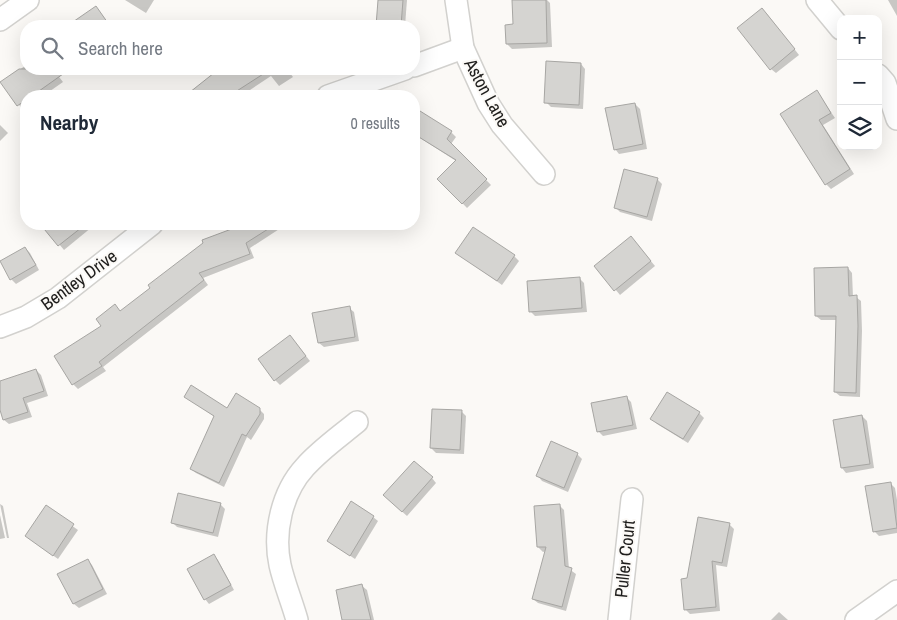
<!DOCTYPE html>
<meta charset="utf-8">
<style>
:root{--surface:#fff;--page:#f6f6f7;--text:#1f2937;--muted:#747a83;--line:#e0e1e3}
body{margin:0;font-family:"Archivo Narrow",sans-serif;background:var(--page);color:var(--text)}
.controls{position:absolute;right:15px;top:15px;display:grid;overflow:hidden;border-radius:10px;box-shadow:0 5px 20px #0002}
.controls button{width:45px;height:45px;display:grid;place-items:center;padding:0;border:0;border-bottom:1px solid var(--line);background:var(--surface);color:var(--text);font:25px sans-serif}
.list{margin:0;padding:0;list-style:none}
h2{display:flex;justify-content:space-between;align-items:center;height:65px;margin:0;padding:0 20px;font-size:21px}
h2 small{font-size:16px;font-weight:400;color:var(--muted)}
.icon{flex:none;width:28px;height:28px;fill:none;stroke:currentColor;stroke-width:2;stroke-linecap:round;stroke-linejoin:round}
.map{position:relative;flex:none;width:897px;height:620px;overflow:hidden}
.search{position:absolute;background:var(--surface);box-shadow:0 5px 20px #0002;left:20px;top:20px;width:400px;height:55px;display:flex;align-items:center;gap:12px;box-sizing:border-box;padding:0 18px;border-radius:20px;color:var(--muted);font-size:19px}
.panel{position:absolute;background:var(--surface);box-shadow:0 5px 20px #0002;left:20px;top:90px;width:400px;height:140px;border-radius:20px}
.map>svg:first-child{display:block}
.shadow{fill:#0003}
.building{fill:#d5d4d1;stroke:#a7a6a3}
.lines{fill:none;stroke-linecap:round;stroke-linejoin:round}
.street-casing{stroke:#d2d1ce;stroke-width:24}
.street{stroke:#fff;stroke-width:21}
.labels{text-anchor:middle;stroke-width:4;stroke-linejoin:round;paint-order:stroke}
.street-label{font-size:18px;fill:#1e1d1c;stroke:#fbf9f6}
</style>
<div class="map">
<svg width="897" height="620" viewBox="0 0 897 620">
<rect width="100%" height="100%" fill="#fbf9f6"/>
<!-- shadow -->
<g class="shadow">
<polygon points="125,0 154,0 146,13"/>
<polygon points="380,0 407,0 405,26 378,26"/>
<polygon points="513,0 547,0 550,3 552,47 512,49 507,44 514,26"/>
<polygon points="888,0 897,0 897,16"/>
<polygon points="767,14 799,55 776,73 771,69"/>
<polygon points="26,54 26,64 22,57"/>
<polygon points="581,64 585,69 583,109 551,107 546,102"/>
<polygon points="26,65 26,69 61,69 56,73 63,82 43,96 26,96 26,108 23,110 2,83"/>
<polygon points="221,69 287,69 293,77 279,86 271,76 241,96 187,96"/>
<polygon points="817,92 835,118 823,125 854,174 831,189 826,184 781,114"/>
<polygon points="635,104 640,109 647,149 619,154 615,149"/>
<polygon points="420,113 451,132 456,137 451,144 491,185 467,208 439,179 456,161 414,134 414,123"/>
<polygon points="0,125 8,133 0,141"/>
<polygon points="657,179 662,184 652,221 620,212 615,207"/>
<polygon points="49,224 89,224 92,227 64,250 45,227"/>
<polygon points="248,224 287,224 250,248 254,258 203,278 208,285 103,367 106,371 78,389 73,384 103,327 205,243 204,241"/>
<polygon points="635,242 655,266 620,295 596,266"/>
<polygon points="25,248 30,253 39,270 16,284 11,279"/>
<polygon points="457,253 514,256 519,261 502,285"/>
<polygon points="848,268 852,273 853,297 856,297 861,301 862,331 860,397 840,396 835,392 837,320 821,320 816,316"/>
<polygon points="579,278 584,283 587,312 535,316 530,311"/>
<polygon points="349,308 354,312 359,341 324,347 319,343"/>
<polygon points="290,336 310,361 280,385 275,380"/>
<polygon points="36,370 41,375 48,396 27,403 32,417 9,424 4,420 0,408 0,382"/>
<polygon points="186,397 228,409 259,409 264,414 264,419 251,440 247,437 224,487 196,473 191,469 215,417"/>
<polygon points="627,398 631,402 637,429 603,436 598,431"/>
<polygon points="462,412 466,416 464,454 436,453 431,448"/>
<polygon points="699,413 704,418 688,443 657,424 652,419"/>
<polygon points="862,416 867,421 874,468 846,473 842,468"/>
<polygon points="577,454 582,459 568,492 542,481 538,476"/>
<polygon points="432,478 436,483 407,516 389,500"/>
<polygon points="890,483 895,488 897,500 897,533 879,536 874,531"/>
<polygon points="0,504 3,506 9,538 7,538"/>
<polygon points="220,504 225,509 218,537 177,527 172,522"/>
<polygon points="559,505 564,510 569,569 576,574 566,611 538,603 533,599 546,551 543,552 538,547"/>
<polygon points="46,507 78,530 58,559 26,536"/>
<polygon points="0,515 5,538 0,539"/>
<polygon points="373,517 378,521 355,559 328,541"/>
<polygon points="729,524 734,529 727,567 716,565 720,611 690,614 685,609 688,579"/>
<polygon points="213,555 218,560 234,590 209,604 205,599"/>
<polygon points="87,560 92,565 107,594 79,608 74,604"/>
<polygon points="362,586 367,590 374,620 344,620"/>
<polygon points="779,612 788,620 771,620"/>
</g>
<!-- building -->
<g class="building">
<polygon points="378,0 403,0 401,26 376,26"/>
<polygon points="512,0 546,0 547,43 506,44 505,25 513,24"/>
<polygon points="96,6 110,26 67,26"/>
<polygon points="762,8 795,49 770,70 737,28"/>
<polygon points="546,61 581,63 579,105 544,103"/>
<polygon points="19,69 70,69 32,96 26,96 26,100 17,106 0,82"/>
<polygon points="219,69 271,69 229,96 185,96"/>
<polygon points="817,90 831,113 819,120 850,169 825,185 780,114"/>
<polygon points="635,103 643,144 614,150 605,108"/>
<polygon points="420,111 452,131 447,139 487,179 462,204 437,179 456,160 414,134 414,121"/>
<polygon points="624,169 658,178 647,217 614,208"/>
<polygon points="40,224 86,224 58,246"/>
<polygon points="245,224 276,224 246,243 250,254 199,273 204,280 99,362 102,366 72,385 54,356 101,326 96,319 115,304 120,311 150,288 148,285 203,243 202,240"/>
<polygon points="473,227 515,255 497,281 455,253"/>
<polygon points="631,236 651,261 614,291 594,266"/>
<polygon points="25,247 36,265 10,280 0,261"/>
<polygon points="848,267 849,296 857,295 858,326 856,393 834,392 836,316 815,316 814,268"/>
<polygon points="580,277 582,308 529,312 527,281"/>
<polygon points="350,306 355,337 318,343 312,313"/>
<polygon points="290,335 306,356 274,381 258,359"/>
<polygon points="36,369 44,391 23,398 28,412 3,420 0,410 0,381"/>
<polygon points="191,385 227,408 236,393 260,408 260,414 246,436 242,434 219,483 190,469 214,416 184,397"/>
<polygon points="667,392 700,412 683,439 650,419"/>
<polygon points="627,396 633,425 597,432 591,403"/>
<polygon points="432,409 462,410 460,450 430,448"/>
<polygon points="862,415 870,464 841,468 833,420"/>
<polygon points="551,441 578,453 564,488 536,476"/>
<polygon points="414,461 433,477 402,512 383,495"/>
<polygon points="891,482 897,528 873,532 865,486"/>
<polygon points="178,493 221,503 213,533 171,523"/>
<polygon points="351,501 374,516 350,556 327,541"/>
<polygon points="560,504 565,566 572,568 562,607 532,599 546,547 537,547 534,506"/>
<polygon points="46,505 74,524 53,556 25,536"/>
<polygon points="698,517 730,523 722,563 712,561 716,607 684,610 681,579 687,578"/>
<polygon points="214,554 231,585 204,600 187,569"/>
<polygon points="88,559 103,589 73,604 57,574"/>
<polygon points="362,584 371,620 342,620 336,590"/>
</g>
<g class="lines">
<defs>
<g id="street">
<polyline points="456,0 463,48 488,103 502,125 544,174"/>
<polyline points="817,0 841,29"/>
<polyline points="0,20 28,0"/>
<polyline points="414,66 463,48"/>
<polyline points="878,75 885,83 897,119"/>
<polyline points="328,96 405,69"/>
<polyline points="0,327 26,317 58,298 152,224"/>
<path d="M297,620C292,602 284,583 280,565C273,532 282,492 305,467C320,450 340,436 357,422"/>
<polyline points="619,620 632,499"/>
<polyline points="856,620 897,591"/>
</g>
</defs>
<!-- street casing -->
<use href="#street" class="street-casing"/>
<!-- street -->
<use href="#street" class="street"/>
</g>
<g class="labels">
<!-- street labels -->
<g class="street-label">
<text transform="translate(487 93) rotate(61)" y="6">Aston Lane</text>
<text transform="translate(79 280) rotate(-36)" y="6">Bentley Drive</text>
<text transform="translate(625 559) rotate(-84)" y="6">Puller Court</text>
</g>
</g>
</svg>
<div class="controls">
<button>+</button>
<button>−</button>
<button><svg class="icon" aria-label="layers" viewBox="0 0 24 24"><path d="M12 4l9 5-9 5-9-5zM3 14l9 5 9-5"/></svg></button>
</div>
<div class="search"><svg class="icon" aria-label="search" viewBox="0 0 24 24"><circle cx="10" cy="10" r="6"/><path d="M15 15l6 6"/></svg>Search here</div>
<section class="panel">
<h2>Nearby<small>0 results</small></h2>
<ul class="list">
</ul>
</section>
</div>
